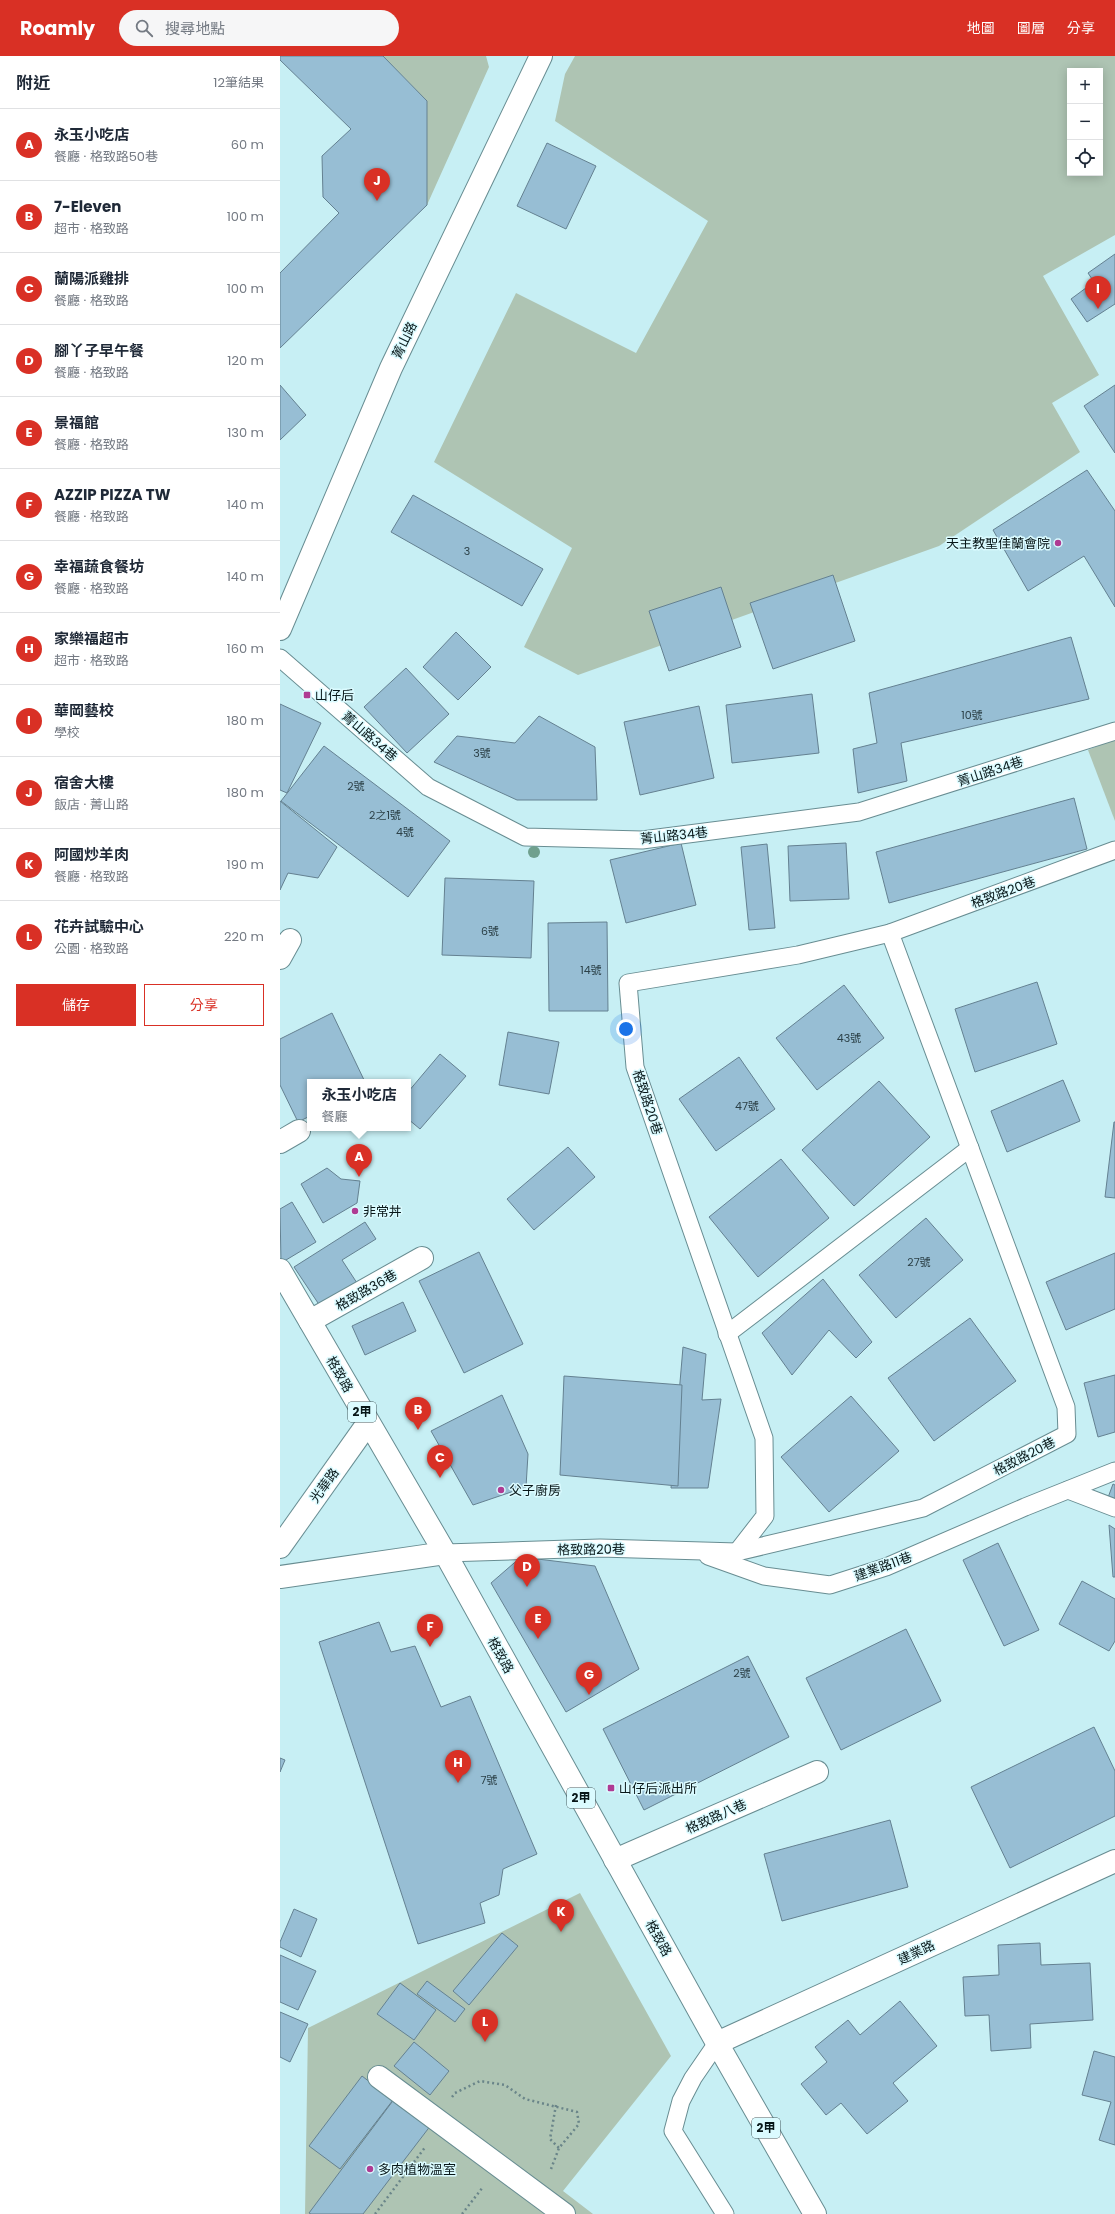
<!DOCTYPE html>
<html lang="zh-TW">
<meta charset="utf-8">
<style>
:root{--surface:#fff;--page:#f6f6f7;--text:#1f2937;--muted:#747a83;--line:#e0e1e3;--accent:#d93025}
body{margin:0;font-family:Poppins,"Noto Sans TC",sans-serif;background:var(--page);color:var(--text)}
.controls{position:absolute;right:12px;top:12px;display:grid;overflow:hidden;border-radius:0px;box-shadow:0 2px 10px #0003}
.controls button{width:36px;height:36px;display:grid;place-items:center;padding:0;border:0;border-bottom:1px solid var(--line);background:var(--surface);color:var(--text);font:20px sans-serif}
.you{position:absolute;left:346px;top:973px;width:14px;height:14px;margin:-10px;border:3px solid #fff;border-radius:50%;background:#1a73e8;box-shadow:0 0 0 6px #1a73e833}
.badge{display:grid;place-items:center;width:26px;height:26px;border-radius:50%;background:var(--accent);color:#fff;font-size:13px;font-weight:700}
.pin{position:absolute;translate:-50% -33px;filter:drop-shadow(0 1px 2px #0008)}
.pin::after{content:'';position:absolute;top:21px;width:14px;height:12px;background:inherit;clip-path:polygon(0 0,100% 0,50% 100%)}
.popup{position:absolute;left:27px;top:1023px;width:104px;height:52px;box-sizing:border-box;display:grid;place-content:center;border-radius:0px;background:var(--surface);filter:drop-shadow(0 1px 3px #0005);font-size:13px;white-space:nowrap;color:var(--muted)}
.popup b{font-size:15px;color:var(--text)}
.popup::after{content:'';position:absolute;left:50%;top:100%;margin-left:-8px;border:8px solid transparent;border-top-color:var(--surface)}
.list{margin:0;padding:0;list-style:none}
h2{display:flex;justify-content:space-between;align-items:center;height:52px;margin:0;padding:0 16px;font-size:17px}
h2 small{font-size:13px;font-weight:400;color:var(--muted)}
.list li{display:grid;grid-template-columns:26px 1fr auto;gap:12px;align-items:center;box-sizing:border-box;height:72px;padding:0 16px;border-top:1px solid var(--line)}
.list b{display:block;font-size:15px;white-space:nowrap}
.list p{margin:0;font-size:13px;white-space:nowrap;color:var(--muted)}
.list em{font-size:13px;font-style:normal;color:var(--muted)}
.actions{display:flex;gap:8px;padding:12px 16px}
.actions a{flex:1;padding:9px 0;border:1px solid var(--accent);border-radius:0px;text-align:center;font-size:14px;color:var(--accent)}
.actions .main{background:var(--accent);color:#fff}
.icon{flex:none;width:22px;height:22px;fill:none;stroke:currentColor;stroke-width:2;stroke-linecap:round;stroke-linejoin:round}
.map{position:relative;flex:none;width:835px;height:2158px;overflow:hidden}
header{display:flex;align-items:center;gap:24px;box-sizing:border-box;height:56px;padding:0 20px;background:var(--accent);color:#fff}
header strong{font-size:19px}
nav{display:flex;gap:22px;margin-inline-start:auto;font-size:14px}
.search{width:280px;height:36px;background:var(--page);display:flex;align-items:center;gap:10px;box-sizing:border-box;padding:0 14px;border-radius:22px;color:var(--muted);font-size:15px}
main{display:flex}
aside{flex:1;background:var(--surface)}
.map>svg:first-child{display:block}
.green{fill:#aec4b3;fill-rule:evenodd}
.building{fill:#97bed4;stroke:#648191}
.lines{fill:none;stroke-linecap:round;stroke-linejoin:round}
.service-casing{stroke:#688d92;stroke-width:19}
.pedestrian-casing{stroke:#688d92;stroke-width:24}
.minor-casing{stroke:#688d92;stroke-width:24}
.tertiary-casing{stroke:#688d92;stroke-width:24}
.primary-casing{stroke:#688d92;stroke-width:24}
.path{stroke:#6a8589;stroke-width:2.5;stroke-dasharray:2 3;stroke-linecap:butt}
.service{stroke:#fff;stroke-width:17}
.pedestrian{stroke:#fff;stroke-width:22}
.minor{stroke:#fff;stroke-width:22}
.tertiary{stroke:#fff;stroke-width:22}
.primary{stroke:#fff;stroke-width:22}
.tree{fill:#70a08e}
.poi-dot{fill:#af3b93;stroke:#dbfbff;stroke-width:1.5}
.labels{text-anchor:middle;stroke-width:3;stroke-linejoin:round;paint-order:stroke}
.number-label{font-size:11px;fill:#2c4148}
.shield{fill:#dbfbff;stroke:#475b5e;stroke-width:1}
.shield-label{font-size:12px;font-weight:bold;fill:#081719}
.street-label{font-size:13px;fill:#081719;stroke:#dbfbff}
.poi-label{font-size:13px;fill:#081719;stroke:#dbfbff;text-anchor:start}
</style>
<header>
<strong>Roamly</strong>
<div class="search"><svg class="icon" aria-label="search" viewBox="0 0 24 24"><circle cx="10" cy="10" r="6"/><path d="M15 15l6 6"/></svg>搜尋地點</div>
<nav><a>地圖</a><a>圖層</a><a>分享</a></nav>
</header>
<main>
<aside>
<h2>附近<small>12筆結果</small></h2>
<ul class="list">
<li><span class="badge">A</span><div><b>永玉小吃店</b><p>餐廳 · 格致路50巷</p></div><em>60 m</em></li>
<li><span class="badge">B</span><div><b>7-Eleven</b><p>超市 · 格致路</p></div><em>100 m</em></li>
<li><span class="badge">C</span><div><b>蘭陽派雞排</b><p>餐廳 · 格致路</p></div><em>100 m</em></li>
<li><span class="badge">D</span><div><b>腳丫子早午餐</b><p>餐廳 · 格致路</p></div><em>120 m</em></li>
<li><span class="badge">E</span><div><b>景福館</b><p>餐廳 · 格致路</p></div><em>130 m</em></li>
<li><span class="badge">F</span><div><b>AZZIP PIZZA TW</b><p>餐廳 · 格致路</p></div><em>140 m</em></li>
<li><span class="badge">G</span><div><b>幸福蔬食餐坊</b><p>餐廳 · 格致路</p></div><em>140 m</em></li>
<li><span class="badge">H</span><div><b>家樂福超市</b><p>超市 · 格致路</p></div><em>160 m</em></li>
<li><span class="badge">I</span><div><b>華岡藝校</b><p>學校</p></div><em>180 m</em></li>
<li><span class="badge">J</span><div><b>宿舍大樓</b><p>飯店 · 菁山路</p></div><em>180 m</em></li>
<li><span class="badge">K</span><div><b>阿國炒羊肉</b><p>餐廳 · 格致路</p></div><em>190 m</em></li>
<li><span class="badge">L</span><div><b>花卉試驗中心</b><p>公園 · 格致路</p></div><em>220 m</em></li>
</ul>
<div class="actions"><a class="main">儲存</a><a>分享</a></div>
</aside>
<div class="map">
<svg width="835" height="2158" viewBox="0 0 835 2158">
<rect width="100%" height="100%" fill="#c7eff4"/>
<!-- green -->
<g class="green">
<polygon points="103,0 206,0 209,11 147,149 147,45"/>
<path d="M295,0H835V179L763,220L819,319L772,347L800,396L659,490L298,619L244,591L292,492L154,406L236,237L356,297L428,165L275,65L285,18ZM790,15H820V117H790Z"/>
<polygon points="835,683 835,765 808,694"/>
<polygon points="300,1837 391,2000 283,2135 313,2158 25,2158 28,1972"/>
</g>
<!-- building -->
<g class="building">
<polygon points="0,0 103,0 147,45 147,149 0,292 0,217 59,157 43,141 42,100 71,73 0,4"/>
<polygon points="267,87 316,110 286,173 237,150"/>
<polygon points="835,198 835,248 807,266 791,243 814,226 808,217"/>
<polygon points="0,329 26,359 0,384"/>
<polygon points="835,329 835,397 804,350"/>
<polygon points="807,414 835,455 835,551 804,500 748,535 713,474"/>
<polygon points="133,439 263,513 242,550 111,476"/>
<polygon points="553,519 575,585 493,613 470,547"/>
<polygon points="441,531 461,591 389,615 369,555"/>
<polygon points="176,576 211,611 178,644 143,611"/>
<polygon points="791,581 809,643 621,687 627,725 578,737 573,693 597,687 589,637"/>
<polygon points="126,612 169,658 127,697 84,651"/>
<polygon points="532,638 539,697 452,707 446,649"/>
<polygon points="0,648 41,667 7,737 0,734"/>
<polygon points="419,650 434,722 360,739 344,666"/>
<polygon points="259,660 315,691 317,744 237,744 154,706 177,680 235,687"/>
<polygon points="44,690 170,785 128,841 1,745"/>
<polygon points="794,742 807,793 609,847 596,796"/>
<polygon points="0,745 57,791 38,822 8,817 0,834"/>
<polygon points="401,787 416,849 346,867 330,804"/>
<polygon points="566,787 569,843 510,845 508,790"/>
<polygon points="487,788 495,872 469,874 461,791"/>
<polygon points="165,822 254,825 251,902 162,899"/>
<polygon points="327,866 328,955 269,955 268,867"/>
<polygon points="757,926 777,988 695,1016 675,953"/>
<polygon points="564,929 604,982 537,1034 496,982"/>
<polygon points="52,957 85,1026 30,1026 30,1060 18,1066 0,1029 0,983"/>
<polygon points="228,976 279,986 269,1038 219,1029"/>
<polygon points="160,998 186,1020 140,1073 128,1063 128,1036"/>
<polygon points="459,1001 495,1053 436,1095 399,1043"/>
<polygon points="783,1024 800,1065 727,1096 711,1055"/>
<polygon points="599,1025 650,1081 574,1150 522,1094"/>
<polygon points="834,1066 835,1066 835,1142 825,1141"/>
<polygon points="288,1091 315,1121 254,1174 227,1143"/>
<polygon points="501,1103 549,1162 478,1221 429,1161"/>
<polygon points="47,1112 61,1123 80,1125 77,1147 43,1167 21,1128"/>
<polygon points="12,1146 36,1186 1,1207 0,1153"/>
<polygon points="646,1162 683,1204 616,1262 579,1219"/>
<polygon points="85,1166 96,1183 62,1204 77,1227 40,1250 14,1211"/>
<polygon points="199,1196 243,1288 184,1317 139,1225"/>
<polygon points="835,1197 835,1253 786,1274 766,1226"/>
<polygon points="543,1223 592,1286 576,1302 549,1274 512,1319 482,1277"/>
<polygon points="123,1246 136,1275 85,1299 72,1270"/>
<polygon points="690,1262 736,1325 654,1385 608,1322"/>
<polygon points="403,1291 426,1298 422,1344 441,1343 428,1432 391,1432"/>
<polygon points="835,1319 835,1376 818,1381 804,1327"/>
<polygon points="284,1320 402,1329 398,1430 280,1419"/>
<polygon points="222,1339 248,1398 246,1431 193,1449 151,1375"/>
<polygon points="571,1340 619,1395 549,1456 501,1401"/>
<polygon points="833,1428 835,1429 835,1451 826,1447"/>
<polygon points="829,1469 835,1473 835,1521 833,1521"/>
<polygon points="718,1487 759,1574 724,1590 683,1504"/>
<polygon points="241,1501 315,1510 359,1613 286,1656 211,1527"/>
<polygon points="802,1525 835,1543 835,1585 829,1595 779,1568"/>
<polygon points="99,1566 111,1596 135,1590 161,1651 190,1640 257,1798 223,1813 219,1839 200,1847 205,1867 138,1888 39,1586"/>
<polygon points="626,1573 661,1645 561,1694 526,1622"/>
<polygon points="468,1600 509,1681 364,1754 323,1673"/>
<polygon points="814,1671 835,1715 835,1760 730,1812 691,1731"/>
<polygon points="0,1702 5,1704 0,1716"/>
<polygon points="610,1764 628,1831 502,1865 484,1798"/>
<polygon points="14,1853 37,1863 21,1901 0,1891 0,1886"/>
<polygon points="222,1877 238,1890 189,1949 173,1935"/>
<polygon points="760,1887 761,1909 810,1907 813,1964 750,1968 751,1992 711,1995 709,1959 685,1960 683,1921 719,1919 718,1889"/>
<polygon points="0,1899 36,1915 18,1954 0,1946"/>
<polygon points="147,1925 185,1953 175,1966 137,1938"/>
<polygon points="120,1927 156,1954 134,1984 97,1958"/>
<polygon points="620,1945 657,1990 613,2027 628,2045 587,2078 561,2047 546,2059 521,2028 547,2006 535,1991 568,1964 580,1979"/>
<polygon points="0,1956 28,1968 10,2006 0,2001"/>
<polygon points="134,1986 169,2015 150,2039 114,2010"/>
<polygon points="814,1995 835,2001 835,2089 819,2084 831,2046 802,2039"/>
<polygon points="82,2020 113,2044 60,2113 29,2090"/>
<polygon points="115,2042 151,2069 83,2158 31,2158 29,2157"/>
</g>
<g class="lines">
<defs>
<g id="service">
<polyline points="0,602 148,731 245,781 362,784 579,756 835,675"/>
<polyline points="447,1278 690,1092"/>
<polyline points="788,1434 835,1452"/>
<polyline points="457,1496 485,1460 484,1382 355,1011 348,927 518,899 610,877"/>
<polyline points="165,1497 320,1492 457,1496 643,1452 787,1378 786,1351 610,877 835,794"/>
<polyline points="428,1500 484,1520 550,1529 606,1511 745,1451 835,1415"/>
<polyline points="437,1987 413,2022 401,2045 393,2075 445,2158"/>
</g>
<polyline id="pedestrian" points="99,2021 284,2158"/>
<g id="minor">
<polyline points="0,902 10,884"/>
<polyline points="0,1086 19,1075"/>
<polyline points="30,1265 142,1202"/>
<polyline points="0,1491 88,1367"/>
<polyline points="0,1521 165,1497"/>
<polyline points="335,1804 537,1716"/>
<polyline points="437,1987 835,1805"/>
</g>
<polyline id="tertiary" points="0,573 111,312 261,0"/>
<polyline id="primary" points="0,1214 165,1497 437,1987 535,2158"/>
</defs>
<!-- service casing -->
<use href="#service" class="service-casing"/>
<!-- pedestrian casing -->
<use href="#pedestrian" class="pedestrian-casing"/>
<!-- minor casing -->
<use href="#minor" class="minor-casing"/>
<!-- tertiary casing -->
<use href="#tertiary" class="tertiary-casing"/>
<!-- primary casing -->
<use href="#primary" class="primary-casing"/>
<!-- path -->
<g class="path">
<polyline points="172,2041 175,2037 200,2025 225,2029 245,2043 297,2056 299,2068 279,2092 271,2113"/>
<polyline points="276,2049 270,2083 279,2092"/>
<polyline points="95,2158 146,2090"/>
<polyline points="182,2158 203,2131"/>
</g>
<!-- service -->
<use href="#service" class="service"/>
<!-- pedestrian -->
<use href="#pedestrian" class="pedestrian"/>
<!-- minor -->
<use href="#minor" class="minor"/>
<!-- tertiary -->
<use href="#tertiary" class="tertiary"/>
<!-- primary -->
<use href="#primary" class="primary"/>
</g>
<!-- trees -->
<circle class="tree" cx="254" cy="796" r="6"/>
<!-- markers -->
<g class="poi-dot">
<circle cx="778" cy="487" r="4"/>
<rect x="23" y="635" width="8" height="8" rx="2"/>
<circle cx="75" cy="1155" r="4"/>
<circle cx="221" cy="1434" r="4"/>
<rect x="327" y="1728" width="8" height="8" rx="2"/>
<circle cx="90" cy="2113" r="4"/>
</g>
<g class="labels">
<!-- number labels -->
<g class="number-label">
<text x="187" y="499">3</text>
<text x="692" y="663">10號</text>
<text x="202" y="701">3號</text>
<text x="76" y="734">2號</text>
<text x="105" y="763">2之1號</text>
<text x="125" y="780">4號</text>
<text x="210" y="879">6號</text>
<text x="311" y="918">14號</text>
<text x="569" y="986">43號</text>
<text x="467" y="1054">47號</text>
<text x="639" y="1210">27號</text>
<text x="462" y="1621">2號</text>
<text x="209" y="1728">7號</text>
</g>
<!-- shield labels -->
<g class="shield">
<rect x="68" y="1346" width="28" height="20" rx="3"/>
<rect x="287" y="1732" width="28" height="20" rx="3"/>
<rect x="472" y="2062" width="28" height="20" rx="3"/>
</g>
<g class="shield-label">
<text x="82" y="1360">2甲</text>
<text x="301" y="1746">2甲</text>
<text x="486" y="2076">2甲</text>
</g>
<!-- street labels -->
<g class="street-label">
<text transform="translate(124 284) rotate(-64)" y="5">菁山路</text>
<text transform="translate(90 680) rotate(41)" y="5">菁山路34巷</text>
<text transform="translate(710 715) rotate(-18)" y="5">菁山路34巷</text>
<text transform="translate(394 779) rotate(-6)" y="5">菁山路34巷</text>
<text transform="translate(723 836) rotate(-20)" y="5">格致路20巷</text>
<text transform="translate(368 1046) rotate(72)" y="5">格致路20巷</text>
<text transform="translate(86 1234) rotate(-30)" y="5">格致路36巷</text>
<text transform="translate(60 1318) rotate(60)" y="5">格致路</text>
<text transform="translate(744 1400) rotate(-27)" y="5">格致路20巷</text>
<text transform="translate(44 1429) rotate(-54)" y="5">光華路</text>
<text transform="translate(311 1493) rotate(-1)" y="5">格致路20巷</text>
<text transform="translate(603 1510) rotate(-20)" y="5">建業路11巷</text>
<text transform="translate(221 1599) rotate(61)" y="5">格致路</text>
<text transform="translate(436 1760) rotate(-24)" y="5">格致路八巷</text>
<text transform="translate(379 1882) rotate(61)" y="5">格致路</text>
<text transform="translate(636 1896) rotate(-25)" y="5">建業路</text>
</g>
<!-- poi labels -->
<g class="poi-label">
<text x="770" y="492" text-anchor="end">天主教聖佳蘭會院</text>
<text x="35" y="644">山仔后</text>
<text x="83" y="1160">非常丼</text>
<text x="229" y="1439">父子廚房</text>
<text x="339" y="1737">山仔后派出所</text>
<text x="98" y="2118">多肉植物溫室</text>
</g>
</g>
</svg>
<div class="controls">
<button>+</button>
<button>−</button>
<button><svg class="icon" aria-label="locate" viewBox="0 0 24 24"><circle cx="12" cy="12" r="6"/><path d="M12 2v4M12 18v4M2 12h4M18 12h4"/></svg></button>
</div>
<div class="you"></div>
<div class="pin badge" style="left:79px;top:1121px">A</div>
<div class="popup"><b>永玉小吃店</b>餐廳</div>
<div class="pin badge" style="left:138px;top:1374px">B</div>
<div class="pin badge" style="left:160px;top:1422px">C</div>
<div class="pin badge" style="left:247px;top:1531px">D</div>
<div class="pin badge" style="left:258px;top:1583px">E</div>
<div class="pin badge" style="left:150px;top:1591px">F</div>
<div class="pin badge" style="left:309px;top:1639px">G</div>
<div class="pin badge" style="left:178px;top:1727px">H</div>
<div class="pin badge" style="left:818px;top:253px">I</div>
<div class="pin badge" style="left:97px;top:145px">J</div>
<div class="pin badge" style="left:281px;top:1876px">K</div>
<div class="pin badge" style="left:205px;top:1986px">L</div>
</div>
</main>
